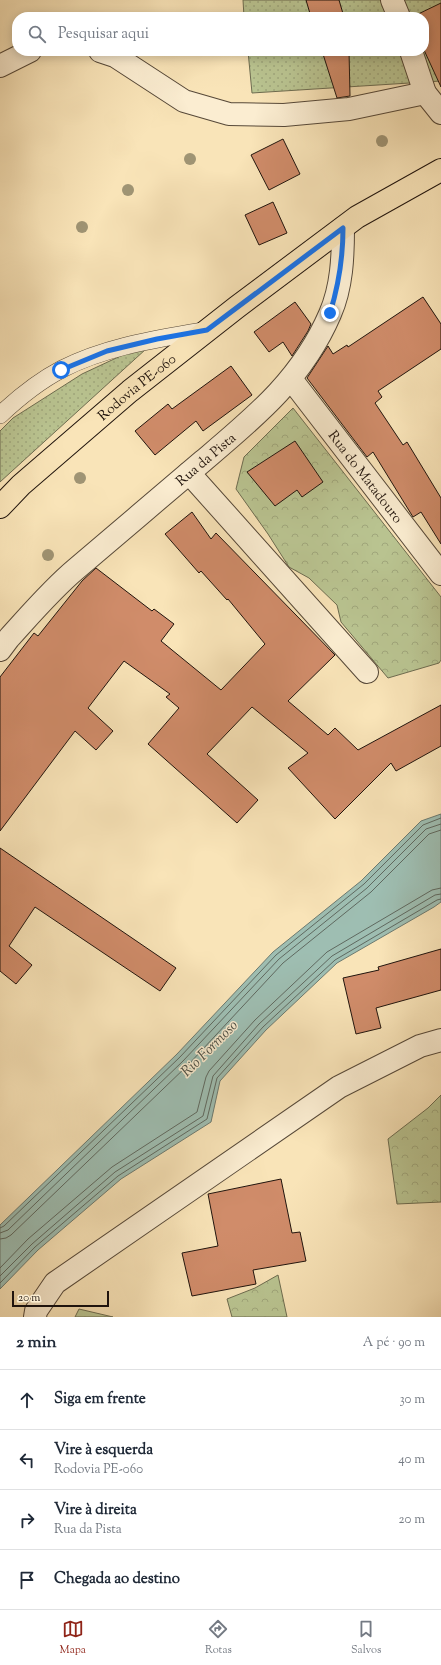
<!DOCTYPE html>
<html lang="pt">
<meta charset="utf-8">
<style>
:root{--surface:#fff;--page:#f6f6f7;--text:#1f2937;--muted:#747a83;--line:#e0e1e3;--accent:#8f2418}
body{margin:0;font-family:"Sorts Mill Goudy",serif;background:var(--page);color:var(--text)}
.scale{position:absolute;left:12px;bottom:10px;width:97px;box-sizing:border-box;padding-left:4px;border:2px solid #20140d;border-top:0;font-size:11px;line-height:14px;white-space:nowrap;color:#20140d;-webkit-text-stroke:3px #fbedd1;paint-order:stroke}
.stop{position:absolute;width:12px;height:12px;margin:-9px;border:3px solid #1a73e8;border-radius:50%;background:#fff}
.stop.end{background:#1a73e8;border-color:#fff;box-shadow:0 1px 4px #0008}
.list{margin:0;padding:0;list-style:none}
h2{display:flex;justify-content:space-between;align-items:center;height:52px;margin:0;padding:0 16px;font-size:17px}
h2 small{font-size:13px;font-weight:400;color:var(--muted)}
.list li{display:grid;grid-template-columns:26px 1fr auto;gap:12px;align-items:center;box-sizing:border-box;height:60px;padding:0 16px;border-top:1px solid var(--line)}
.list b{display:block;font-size:15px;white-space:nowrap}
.list p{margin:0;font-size:13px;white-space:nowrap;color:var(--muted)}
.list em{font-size:13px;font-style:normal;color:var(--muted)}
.icon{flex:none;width:22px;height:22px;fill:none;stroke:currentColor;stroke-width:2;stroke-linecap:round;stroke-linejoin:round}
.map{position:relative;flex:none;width:441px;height:1317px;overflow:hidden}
.search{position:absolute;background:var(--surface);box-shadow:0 2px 10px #0003;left:12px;right:12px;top:12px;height:44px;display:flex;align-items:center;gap:10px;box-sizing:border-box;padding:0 14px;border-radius:16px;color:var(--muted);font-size:15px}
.sheet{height:292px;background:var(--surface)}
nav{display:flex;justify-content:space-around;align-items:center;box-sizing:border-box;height:56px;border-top:1px solid var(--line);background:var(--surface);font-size:11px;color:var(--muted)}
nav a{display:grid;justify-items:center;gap:2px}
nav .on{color:var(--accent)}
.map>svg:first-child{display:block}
.grass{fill:url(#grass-dots);stroke:#6d6c50}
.forest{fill:url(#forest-crowns);stroke:#6d6c50}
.water{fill:#9ebeb2;stroke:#6c7a70}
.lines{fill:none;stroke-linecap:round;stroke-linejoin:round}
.shore{stroke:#5f6960;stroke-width:1}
.building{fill:#d08c6a;stroke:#20140d}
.service-casing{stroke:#564838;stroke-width:18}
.minor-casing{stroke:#564838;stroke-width:24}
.primary-casing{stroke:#20140d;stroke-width:24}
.service{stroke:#fbedd1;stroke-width:17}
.minor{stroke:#fbedd1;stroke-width:22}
.primary{stroke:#f9e4b8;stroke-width:22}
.tree{fill:#9f9474}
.route{stroke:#1a73e8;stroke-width:5}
.labels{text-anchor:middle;stroke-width:3;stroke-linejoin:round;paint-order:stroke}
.street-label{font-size:14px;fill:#20140d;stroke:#fbedd1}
.water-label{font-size:15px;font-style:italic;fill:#4c5047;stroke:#fbedd1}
</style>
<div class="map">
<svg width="441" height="1317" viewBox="0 0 441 1317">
<defs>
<pattern id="grass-dots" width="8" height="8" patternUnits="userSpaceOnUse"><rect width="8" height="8" fill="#bac592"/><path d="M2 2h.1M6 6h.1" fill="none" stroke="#a0a87d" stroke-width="1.8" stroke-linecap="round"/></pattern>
<pattern id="forest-crowns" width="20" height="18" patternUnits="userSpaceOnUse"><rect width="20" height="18" fill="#bac592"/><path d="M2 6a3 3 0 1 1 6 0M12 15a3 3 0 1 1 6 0" fill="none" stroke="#a0a87d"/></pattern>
</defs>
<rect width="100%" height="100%" fill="#f9e4b8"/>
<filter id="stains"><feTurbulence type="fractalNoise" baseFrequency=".005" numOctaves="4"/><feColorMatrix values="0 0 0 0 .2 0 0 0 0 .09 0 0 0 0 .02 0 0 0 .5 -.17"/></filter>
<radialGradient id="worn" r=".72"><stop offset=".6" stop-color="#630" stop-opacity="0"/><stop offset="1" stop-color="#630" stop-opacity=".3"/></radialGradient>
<!-- grass -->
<g class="grass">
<polygon points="243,0 441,0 441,81 252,93 248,51 424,51 424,17 244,17"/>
<polygon points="157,339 0,482 0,431 13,418 82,374"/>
</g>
<!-- forest -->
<g class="forest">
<polygon points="293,408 441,597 441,660 439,663 388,678 341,622 337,605 309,578 289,567 268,534 236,489 244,457"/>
<polygon points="441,1095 441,1202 397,1204 388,1139 428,1108"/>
<polygon points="278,1275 287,1317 232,1317 227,1299 255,1288"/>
<polygon points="79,1309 113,1317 75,1317"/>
</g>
<!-- water -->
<polygon class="water" points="441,814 441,902 434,907 337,963 266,1030 220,1081 211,1122 121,1179 38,1250 0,1289 0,1225 177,1054 273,952 361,881 421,821"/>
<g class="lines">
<!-- shore -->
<g class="shore">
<polyline points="0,1228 4,1226 180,1057 276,955 364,884 423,825 441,818"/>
<polyline points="0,1233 8,1230 183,1061 279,959 367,888 426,829 441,824"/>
<polyline points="0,1239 6,1238 11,1235 188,1065 283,963 371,892 429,834 441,830"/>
<polyline points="0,1268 28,1239 112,1167 197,1112 206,1077 209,1071 255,1020 327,952 432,890 441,888"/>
<polyline points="0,1276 32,1244 115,1172 203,1116 213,1076 259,1024 332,956 435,895 441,894"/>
<polyline points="0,1283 35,1247 118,1176 207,1119 217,1078 263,1027 335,960 437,900 441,899"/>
</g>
</g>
<!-- building -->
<g class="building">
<polygon points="306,0 339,0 344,17 311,17"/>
<polygon points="441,3 441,87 424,50 424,17 412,17"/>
<polygon points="322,51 349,51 350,96 337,98"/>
<polygon points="283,139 300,174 269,190 251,155"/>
<polygon points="273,202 287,233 259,245 245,215"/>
<polygon points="423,297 441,324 441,349 378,391 382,397 375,403 403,445 407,442 441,498 441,544 421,512 413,517 373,452 367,457 307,378 328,346 333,354 347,345 348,347"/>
<polygon points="295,302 311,324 308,331 292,356 283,342 269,352 254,332"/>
<polygon points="231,366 252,395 203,431 196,421 155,455 135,431 168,404 172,409"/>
<polygon points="295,441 323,482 302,497 297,490 275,506 247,472"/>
<polygon points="192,512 211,539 216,533 335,655 288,701 328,735 335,728 358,750 441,705 441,746 396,771 391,763 335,819 288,768 308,753 252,707 207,754 258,800 237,823 148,744 179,708 166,697 170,694 124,661 88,708 113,731 96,750 75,731 0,831 0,677 34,633 38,636 82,581 96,568 152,611 154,609 174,624 161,641 221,690 265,644 228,599 227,600 201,571 199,573 165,534"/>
<polygon points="0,848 176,968 160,991 35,907 9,946 32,965 16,984 0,971"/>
<polygon points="441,949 441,990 376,1008 381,1028 356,1034 343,978 379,970 378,967"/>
<polygon points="281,1179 292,1233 300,1232 306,1261 253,1270 256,1284 192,1296 182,1253 218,1246 208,1194"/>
</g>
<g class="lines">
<defs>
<path id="service" d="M0,415C17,399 41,380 62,369C107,346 157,339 207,330"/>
<g id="minor">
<polyline points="392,0 399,17"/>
<polyline points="100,51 115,56 184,101 229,114 284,115 349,109 425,93"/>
<polyline points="411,51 425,93 441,113"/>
<polyline points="0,66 30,51"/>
<path id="s1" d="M291,379L441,574"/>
<polyline points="189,473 367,672"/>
<path id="s2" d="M0,650L9,638C30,615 52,589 76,569C118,533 161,497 203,461C255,417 302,379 330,314C342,287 343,256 343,228"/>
<polyline points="35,1317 36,1311 55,1283 339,1087 420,1046 441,1040"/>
</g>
<g id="primary">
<path id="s3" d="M0,507L21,485L130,391L237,307L357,217L441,170"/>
</g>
</defs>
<!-- service casing -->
<use href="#service" class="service-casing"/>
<!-- minor casing -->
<use href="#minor" class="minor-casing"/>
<!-- primary casing -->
<use href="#primary" class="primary-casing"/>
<!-- service -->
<use href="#service" class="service"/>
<!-- minor -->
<use href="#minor" class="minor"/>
<!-- primary -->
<use href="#primary" class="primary"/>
</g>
<!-- trees -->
<g class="tree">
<circle cx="382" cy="141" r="6"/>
<circle cx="190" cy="159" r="6"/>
<circle cx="128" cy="190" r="6"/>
<circle cx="82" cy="227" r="6"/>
<circle cx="80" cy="478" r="6"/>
<circle cx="48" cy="555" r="6"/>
</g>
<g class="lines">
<!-- route -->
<path class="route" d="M61,370L107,351L157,339L207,330L343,228C343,258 339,284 330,313"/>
</g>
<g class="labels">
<!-- street labels -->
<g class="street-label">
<text dy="5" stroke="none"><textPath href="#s3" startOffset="182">Rodovia PE-060</textPath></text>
<text dy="5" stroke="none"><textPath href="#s2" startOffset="281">Rua da Pista</textPath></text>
<text dy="5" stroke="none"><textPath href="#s1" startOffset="123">Rua do Matadouro</textPath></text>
</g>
<!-- water labels -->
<g class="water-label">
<text transform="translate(209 1048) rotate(-45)" y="5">Rio Formoso</text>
</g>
</g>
<rect width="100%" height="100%" filter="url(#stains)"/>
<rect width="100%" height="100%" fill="url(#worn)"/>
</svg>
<div class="scale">20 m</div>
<div class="stop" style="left:61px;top:370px"></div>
<div class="stop end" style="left:330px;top:313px"></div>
<div class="search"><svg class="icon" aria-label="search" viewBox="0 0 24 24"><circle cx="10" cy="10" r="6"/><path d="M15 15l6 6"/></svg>Pesquisar aqui</div>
</div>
<section class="sheet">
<h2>2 min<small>A pé · 90 m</small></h2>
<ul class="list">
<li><svg class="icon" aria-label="ahead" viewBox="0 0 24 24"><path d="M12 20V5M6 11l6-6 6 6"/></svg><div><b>Siga em frente</b></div><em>30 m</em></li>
<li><svg class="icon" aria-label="left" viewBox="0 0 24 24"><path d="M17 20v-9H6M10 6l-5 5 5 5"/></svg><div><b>Vire à esquerda</b><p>Rodovia PE-060</p></div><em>40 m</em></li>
<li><svg class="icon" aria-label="right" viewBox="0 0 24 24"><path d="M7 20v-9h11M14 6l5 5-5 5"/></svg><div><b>Vire à direita</b><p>Rua da Pista</p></div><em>20 m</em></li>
<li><svg class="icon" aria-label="arrive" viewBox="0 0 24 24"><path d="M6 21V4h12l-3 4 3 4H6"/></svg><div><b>Chegada ao destino</b></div></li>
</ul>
</section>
<nav>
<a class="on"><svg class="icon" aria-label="map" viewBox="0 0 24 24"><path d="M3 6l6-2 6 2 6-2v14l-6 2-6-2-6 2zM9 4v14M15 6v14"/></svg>Mapa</a>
<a><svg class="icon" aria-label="directions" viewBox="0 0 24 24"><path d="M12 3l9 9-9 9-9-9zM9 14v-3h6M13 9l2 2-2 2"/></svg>Rotas</a>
<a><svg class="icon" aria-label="saved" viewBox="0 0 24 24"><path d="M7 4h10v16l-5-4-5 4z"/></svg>Salvos</a>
</nav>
